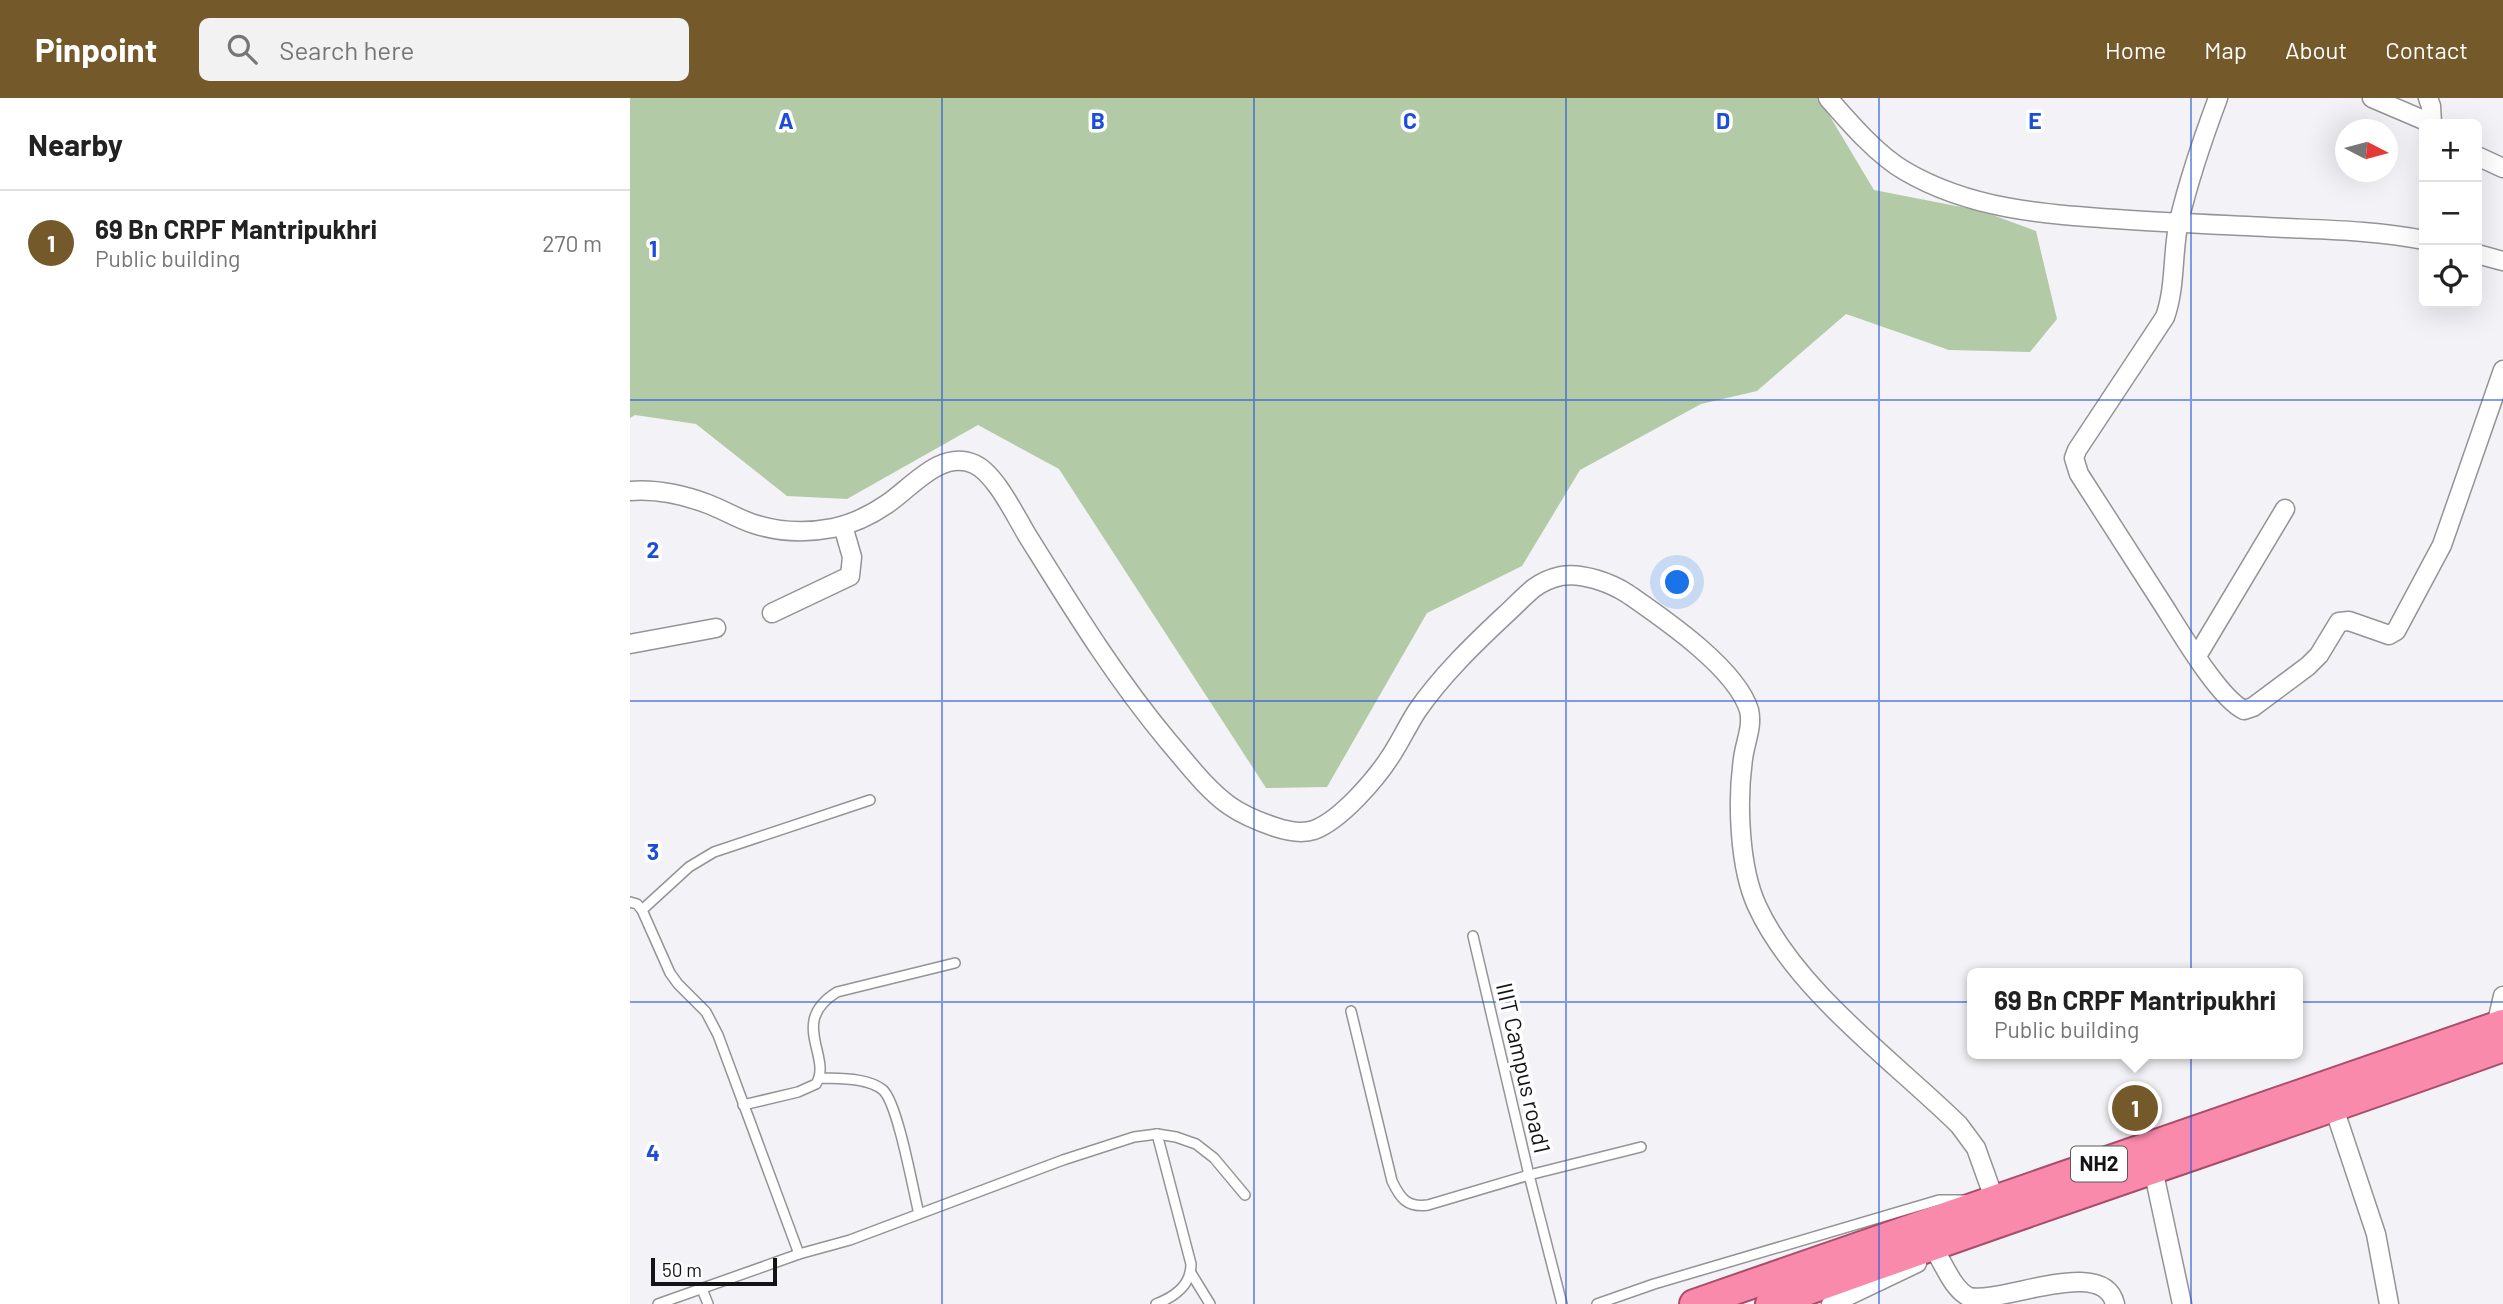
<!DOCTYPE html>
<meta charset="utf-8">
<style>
:root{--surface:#fff;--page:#f2f2f2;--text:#222;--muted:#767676;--line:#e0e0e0;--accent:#74592b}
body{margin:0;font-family:Barlow,sans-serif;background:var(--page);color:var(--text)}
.controls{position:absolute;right:21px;top:21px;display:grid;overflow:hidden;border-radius:10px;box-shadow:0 7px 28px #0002}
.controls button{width:63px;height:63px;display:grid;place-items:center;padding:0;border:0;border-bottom:2px solid var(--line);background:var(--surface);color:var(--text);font:35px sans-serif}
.compass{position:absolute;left:1705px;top:21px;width:63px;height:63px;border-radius:50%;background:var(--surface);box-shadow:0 7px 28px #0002;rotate:96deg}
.scale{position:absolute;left:21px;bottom:18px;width:126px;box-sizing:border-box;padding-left:7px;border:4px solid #141416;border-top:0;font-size:19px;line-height:24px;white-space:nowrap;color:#141416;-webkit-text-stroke:5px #fff;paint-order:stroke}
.you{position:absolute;left:1048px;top:485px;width:24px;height:24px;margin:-18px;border:5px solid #fff;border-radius:50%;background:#1a73e8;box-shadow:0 0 0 10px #1a73e833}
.badge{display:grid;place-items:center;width:46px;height:46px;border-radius:50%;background:var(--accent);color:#fff;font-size:23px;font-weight:700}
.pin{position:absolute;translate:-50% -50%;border:4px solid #fff;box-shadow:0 2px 7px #0006}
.popup{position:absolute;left:1337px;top:870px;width:336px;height:91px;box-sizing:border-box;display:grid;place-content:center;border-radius:10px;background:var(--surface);filter:drop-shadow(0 2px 5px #0005);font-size:23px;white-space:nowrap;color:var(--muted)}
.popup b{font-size:26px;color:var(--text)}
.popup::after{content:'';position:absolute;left:50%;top:100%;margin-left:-14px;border:14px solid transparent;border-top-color:var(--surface)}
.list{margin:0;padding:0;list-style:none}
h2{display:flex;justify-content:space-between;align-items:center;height:91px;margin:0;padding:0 28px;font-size:30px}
h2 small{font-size:23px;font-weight:400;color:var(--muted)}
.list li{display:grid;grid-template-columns:46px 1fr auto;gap:21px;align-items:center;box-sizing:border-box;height:105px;padding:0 28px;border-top:2px solid var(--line)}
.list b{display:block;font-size:26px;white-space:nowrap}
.list p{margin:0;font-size:23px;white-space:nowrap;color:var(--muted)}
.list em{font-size:23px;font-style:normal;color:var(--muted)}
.icon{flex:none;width:38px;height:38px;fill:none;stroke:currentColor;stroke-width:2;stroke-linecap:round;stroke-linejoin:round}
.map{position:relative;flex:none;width:1873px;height:1206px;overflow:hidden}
header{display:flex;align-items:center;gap:42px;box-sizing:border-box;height:98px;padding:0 35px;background:var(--accent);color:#fff}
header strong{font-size:33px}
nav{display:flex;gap:38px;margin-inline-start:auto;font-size:24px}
.search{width:490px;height:63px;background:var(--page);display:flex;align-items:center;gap:18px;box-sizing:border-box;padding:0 24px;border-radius:10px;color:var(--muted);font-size:26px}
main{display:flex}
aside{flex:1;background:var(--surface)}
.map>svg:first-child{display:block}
.forest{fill:#b3caa6}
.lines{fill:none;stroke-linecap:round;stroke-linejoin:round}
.service-casing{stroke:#949497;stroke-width:12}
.minor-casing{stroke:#949497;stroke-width:21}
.trunk-casing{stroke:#a94e6a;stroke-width:32}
.service{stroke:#fff;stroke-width:9}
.minor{stroke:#fff;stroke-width:18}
.trunk{stroke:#fa8aac;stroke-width:28}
.grid{fill:none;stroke:#1d4ed8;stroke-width:2;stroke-opacity:0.55}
.labels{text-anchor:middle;stroke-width:7;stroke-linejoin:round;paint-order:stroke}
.shield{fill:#fff;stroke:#5a5a5c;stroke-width:2}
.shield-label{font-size:21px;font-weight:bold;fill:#141416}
.street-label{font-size:23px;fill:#141416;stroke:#fff}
.grid-label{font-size:23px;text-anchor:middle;font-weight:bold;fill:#1d4ed8;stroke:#fff;stroke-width:7;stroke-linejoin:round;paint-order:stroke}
</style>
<header>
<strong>Pinpoint</strong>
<div class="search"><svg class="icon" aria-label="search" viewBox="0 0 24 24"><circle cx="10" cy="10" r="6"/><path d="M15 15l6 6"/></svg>Search here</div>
<nav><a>Home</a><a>Map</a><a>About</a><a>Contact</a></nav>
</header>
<main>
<aside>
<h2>Nearby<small></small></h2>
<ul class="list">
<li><span class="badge">1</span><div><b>69 Bn CRPF Mantripukhri</b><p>Public building</p></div><em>270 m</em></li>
</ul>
</aside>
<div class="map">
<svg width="1873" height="1206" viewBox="0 0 1873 1206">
<rect width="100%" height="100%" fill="#f3f3f7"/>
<!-- forest -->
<polygon class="forest" points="0,0 1189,0 1244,92 1352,113 1406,133 1427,221 1400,254 1319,252 1216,216 1127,293 1071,306 950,372 892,468 797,515 697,689 636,690 429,371 348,327 217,401 157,398 66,326 5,317 0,320"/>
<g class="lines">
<defs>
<g id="service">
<polyline points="0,804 7,806 12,812 40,875 48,886 76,914 88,937 169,1156"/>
<polyline points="12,812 59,769 84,754 240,702"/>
<polyline points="843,838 899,1077 932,1206"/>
<path d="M721,913L762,1083C770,1100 777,1110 798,1107L899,1077L1011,1049"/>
<path d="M190,980C209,981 237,979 253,992C268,1006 283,1092 289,1116"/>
<path d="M113,1007L168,994L186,986C203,959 158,924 207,894L325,865"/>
<polyline points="561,1175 580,1206"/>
<polyline points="72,1191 78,1206"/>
<polyline points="28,1206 169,1156 220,1142 433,1062 504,1039 527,1036 546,1039 566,1046 584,1060 615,1097"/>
<path d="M526,1206C544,1199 561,1188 561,1166L527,1036"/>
<polyline points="967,1206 1024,1186 1309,1102 1335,1102"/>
</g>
<g id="minor">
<path d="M1198,0C1219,24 1247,57 1275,73C1340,111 1412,116 1486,121C1543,125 1599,127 1656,130C1703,132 1749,133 1794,142"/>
<path d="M1588,0C1573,40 1559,81 1549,123C1542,154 1546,188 1535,219L1447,352L1444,360L1449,376C1476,418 1503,460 1530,502C1547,528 1588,600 1614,612L1623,609L1678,568L1689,557L1709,524L1719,523L1759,537L1766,533L1812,447L1873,272"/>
<polyline points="1742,0 1803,26"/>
<polyline points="1798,0 1801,8 1802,25"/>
<polyline points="1847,58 1873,70"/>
<polyline points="1847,156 1873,163"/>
<path d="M0,393C26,391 54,397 78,406C94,412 108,421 124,426C149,434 177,435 203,430C222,426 241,417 257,406C281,390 311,351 344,366C365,375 385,417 397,437C442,509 483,577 538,643C557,665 576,691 600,708C613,717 630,724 645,729C657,733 672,736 684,732C711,722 747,680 762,656C771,642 778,627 787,613C811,578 844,546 875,517C885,508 894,498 904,490C912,484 922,480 931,478C952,474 981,485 998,496C1034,521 1106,570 1119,612C1123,629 1115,644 1113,661C1107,703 1109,769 1127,808C1166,893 1264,963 1329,1027L1346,1050L1365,1103"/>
<polyline points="142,515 220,478 222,459 213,428"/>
<polyline points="0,546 86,530"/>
<polyline points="1567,558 1655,411"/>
<polyline points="1866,928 1873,898"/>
<polyline points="1704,1010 1746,1136 1759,1206"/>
<polyline points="1523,1071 1552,1206"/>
<path d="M1307,1156C1315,1169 1324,1192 1339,1199C1374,1206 1473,1157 1485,1206"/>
<polyline points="1201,1206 1287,1165"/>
</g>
<g id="trunk">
<polyline points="1064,1206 1873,926"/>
<path d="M1140,1206C1383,1117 1629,1037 1873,949"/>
</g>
</defs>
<!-- service casing -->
<use href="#service" class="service-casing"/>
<!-- minor casing -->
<use href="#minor" class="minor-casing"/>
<!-- trunk casing -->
<use href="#trunk" class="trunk-casing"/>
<!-- service -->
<use href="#service" class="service"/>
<!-- minor -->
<use href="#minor" class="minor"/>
<!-- trunk -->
<use href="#trunk" class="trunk"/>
</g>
<!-- grid -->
<path class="grid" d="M312,0V1206M624,0V1206M936,0V1206M1249,0V1206M1561,0V1206M0,302H1873M0,603H1873M0,904H1873"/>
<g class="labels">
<!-- shield labels -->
<rect class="shield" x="1441" y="1048.5" width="56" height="35" rx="5"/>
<g class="shield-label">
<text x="1469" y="1073">NH2</text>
</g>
<!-- street labels -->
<g class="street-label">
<text transform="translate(893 970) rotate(77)" y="8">IIIT Campus road1</text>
</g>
</g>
<g class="grid-label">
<text x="156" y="31">A</text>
<text x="468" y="31">B</text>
<text x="780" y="31">C</text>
<text x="1093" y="31">D</text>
<text x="1405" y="31">E</text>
<text x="23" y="159">1</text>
<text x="23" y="460">2</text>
<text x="23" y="762">3</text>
<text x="23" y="1063">4</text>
</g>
</svg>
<div class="controls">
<button>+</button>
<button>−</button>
<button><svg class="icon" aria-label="locate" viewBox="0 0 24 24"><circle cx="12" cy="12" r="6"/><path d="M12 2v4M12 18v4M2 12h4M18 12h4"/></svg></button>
</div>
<svg class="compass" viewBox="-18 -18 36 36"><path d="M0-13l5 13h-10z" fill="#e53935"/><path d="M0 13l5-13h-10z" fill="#767676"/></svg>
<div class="scale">50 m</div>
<div class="you"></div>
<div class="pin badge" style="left:1505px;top:1010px">1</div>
<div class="popup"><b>69 Bn CRPF Mantripukhri</b>Public building</div>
</div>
</main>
